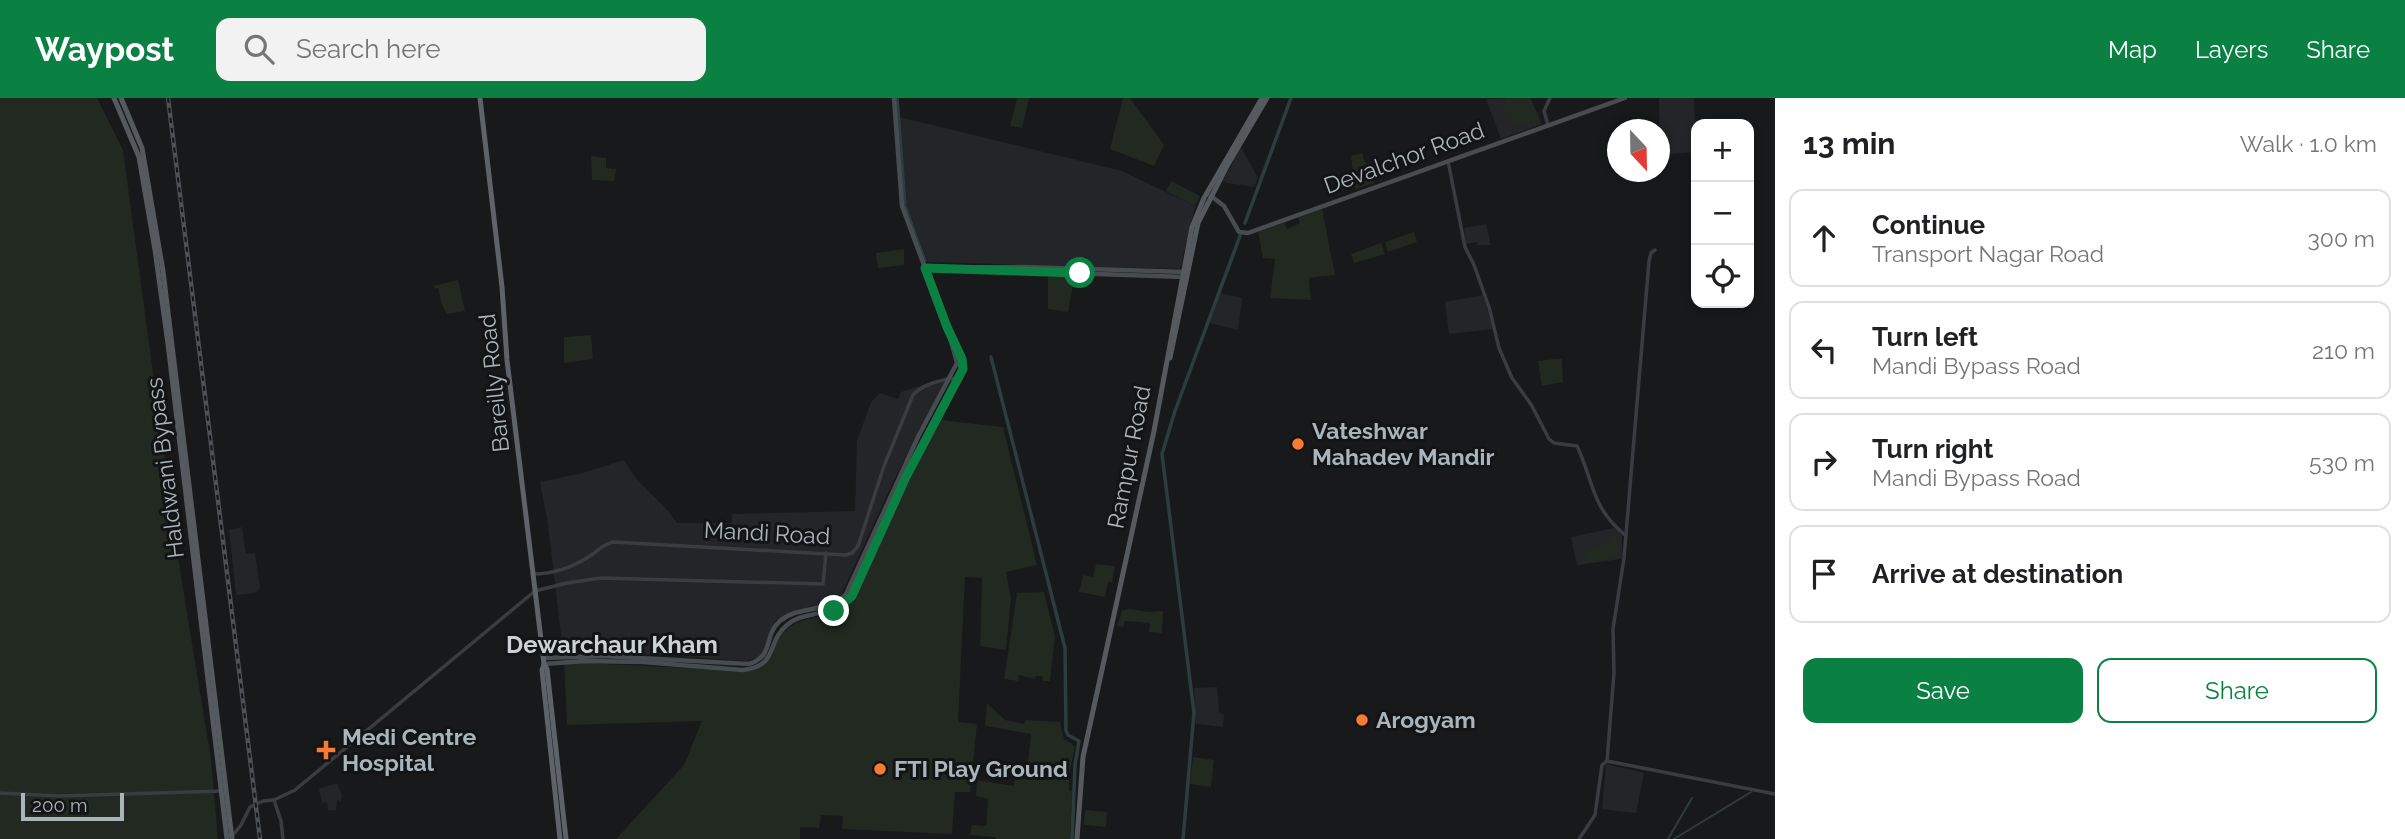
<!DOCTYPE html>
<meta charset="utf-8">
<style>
:root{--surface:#fff;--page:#f2f2f2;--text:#202124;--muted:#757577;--line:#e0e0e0;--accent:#0b8043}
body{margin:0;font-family:Raleway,sans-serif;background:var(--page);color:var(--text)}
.controls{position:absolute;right:21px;top:21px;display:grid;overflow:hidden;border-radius:14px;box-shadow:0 4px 10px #0003}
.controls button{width:63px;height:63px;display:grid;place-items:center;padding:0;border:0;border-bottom:2px solid var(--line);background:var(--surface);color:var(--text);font:35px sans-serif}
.compass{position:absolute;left:1607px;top:21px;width:63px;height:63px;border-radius:50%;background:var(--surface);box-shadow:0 4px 10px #0003;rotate:158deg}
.scale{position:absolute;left:21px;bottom:18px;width:103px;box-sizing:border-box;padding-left:7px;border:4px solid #aab4bb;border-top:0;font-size:19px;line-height:24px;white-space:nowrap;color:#aab4bb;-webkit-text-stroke:5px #131416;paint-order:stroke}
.stop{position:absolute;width:21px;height:21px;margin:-16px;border:5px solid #0b8043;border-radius:50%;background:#fff}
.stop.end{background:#0b8043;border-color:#fff;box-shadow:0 2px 7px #0008}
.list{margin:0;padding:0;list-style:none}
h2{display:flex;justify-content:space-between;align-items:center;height:91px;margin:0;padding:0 28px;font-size:30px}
h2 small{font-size:23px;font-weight:400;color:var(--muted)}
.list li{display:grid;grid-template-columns:46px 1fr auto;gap:21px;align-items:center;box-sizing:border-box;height:98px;margin:0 14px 14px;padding:0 14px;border:2px solid var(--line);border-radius:14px}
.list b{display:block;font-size:26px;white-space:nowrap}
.list p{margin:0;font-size:23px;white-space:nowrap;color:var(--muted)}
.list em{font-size:23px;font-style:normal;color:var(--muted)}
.actions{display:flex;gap:14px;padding:21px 28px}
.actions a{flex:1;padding:16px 0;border:2px solid var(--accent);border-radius:14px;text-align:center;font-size:24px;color:var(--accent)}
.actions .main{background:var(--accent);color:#fff}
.icon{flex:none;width:38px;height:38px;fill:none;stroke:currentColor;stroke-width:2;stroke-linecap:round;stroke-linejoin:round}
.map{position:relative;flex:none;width:1775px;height:741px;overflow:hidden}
header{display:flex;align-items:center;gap:42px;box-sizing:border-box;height:98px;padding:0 35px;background:var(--accent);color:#fff}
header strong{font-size:33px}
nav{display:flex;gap:38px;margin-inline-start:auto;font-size:24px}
.search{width:490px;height:63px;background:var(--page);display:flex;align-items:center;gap:18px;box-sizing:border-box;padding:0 24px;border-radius:14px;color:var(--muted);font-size:26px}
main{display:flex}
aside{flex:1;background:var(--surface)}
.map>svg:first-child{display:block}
.built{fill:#242528}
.green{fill:#212920}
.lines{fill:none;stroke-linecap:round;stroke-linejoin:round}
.stream{stroke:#2d3d3f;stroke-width:2}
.canal{stroke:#2d3d3f;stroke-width:3.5}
.tertiary{stroke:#393c40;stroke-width:3.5}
.secondary{stroke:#474c50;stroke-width:4.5}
.primary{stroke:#555a5f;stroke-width:5}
.trunk{stroke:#5d6368;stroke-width:5}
.rail-casing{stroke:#4c5155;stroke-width:4.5}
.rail{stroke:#131416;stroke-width:2;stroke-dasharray:5;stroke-linecap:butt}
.route{stroke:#0b8043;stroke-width:9}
.poi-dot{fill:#f97b32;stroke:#131416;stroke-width:2.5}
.labels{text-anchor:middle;stroke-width:6;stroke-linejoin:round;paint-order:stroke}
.street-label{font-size:23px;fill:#aab4bb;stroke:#131416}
.poi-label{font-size:23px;font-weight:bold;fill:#aab4bb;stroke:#131416;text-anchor:start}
.neighbourhood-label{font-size:24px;font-weight:bold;fill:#cbd2d6;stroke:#131416}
</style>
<header>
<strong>Waypost</strong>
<div class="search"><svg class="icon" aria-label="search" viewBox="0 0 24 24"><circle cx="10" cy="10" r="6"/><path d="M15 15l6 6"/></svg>Search here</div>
<nav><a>Map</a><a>Layers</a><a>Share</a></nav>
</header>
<main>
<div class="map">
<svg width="1775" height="741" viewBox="0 0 1775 741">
<rect width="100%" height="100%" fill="#18191a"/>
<!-- built -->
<g class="built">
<polygon points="1530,0 1542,26 1501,41 1486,1"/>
<polygon points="1659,0 1694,0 1696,54 1660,57"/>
<polygon points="899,19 1122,73 1195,108 1180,171 928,164 907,108"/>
<polygon points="1241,49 1258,80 1254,89 1228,85 1223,83"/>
<polygon points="1486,126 1491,147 1477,147 1477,144 1466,146 1464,130"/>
<polygon points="1220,195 1242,200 1238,232 1209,225"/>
<polygon points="1483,197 1493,231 1449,236 1445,204"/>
<polygon points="948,279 894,382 841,497 828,506 790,515 775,523 761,558 747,563 605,553 563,554 548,426 540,384 583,375 624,362 634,378 669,414 677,425 732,425 732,416 855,413 857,343 871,304 880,295 898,301 901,294"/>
<polygon points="242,429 246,456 255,455 260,490 255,495 236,497 229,432"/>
<polygon points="1614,430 1622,437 1622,461 1577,467 1571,439"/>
<polygon points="1217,589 1219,614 1224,617 1223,629 1196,626 1194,590"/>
<polygon points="1606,666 1644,675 1636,715 1602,711"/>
<polygon points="337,685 342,697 341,703 337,702 336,712 328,712 327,704 322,705 319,691"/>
</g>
<!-- green -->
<g class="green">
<polygon points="0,0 97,0 123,52 178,460 211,661 218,741 0,741"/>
<polygon points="1017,0 1029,0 1022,30 1010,28"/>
<polygon points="1123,0 1130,0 1164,47 1154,68 1110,51"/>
<polygon points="1506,0 1530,0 1540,21 1537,23 1538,27 1534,29 1532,24 1520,28 1511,24 1502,5"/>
<polygon points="1362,55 1365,65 1383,65 1386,75 1384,78 1376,79 1374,85 1355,91 1351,58"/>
<polygon points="591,58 606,60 606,70 616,71 614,83 592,82"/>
<polygon points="1171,83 1200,98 1195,108 1166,93"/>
<polygon points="1322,111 1335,177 1309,180 1311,202 1270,200 1275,161 1263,160 1258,134 1284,125 1287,131 1300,125 1298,120"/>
<polygon points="1414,134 1417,144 1388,154 1385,144"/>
<polygon points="1381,145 1385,156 1354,165 1351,156"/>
<polygon points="904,151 904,167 878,170 876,155"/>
<polygon points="1048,175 1075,177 1068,214 1048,211"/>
<polygon points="458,182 465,213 447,216 442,207 438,190 435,191 434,188"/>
<polygon points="591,237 593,261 564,265 564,239"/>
<polygon points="1554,261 1562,261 1563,284 1542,288 1538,263"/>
<path d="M940,322L1003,329L1037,467L1006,474L1011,500L1006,552L980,548L982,480L965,479L958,624L977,626L970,694H955L952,736L842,731L843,718L821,717L819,730L800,729V741H616L684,667L702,623L567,627L564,564L751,573C776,566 770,548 785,533C800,518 820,522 837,513C846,509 852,502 858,495L912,376Z"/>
<polygon points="1615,437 1619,438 1619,459 1586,465 1584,452 1606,446"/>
<polygon points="1096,466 1115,468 1112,484 1108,484 1105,499 1079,494 1083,477 1093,479"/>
<polygon points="1044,494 1055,539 1050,583 1043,583 1042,578 1036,578 1035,581 1019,577 1018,583 1004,581 1017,495"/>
<polygon points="1130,511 1149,514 1163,513 1162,535 1149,534 1150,525 1125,523 1123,529 1117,528 1122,512"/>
<polygon points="987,605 1005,622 1024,626 1025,622 1060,624 1064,641 1075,648 1069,677 1069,692 1072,693 1070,741 996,741 995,739 970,737 972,727 986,728 988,701 976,698 977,682 1014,688 1015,680 1026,681 1031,636 985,628"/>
<polygon points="1193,659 1214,662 1211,689 1190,686"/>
<polygon points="1085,712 1107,714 1106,729 1084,727"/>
</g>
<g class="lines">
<!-- stream -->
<g class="stream">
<polyline points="1668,741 1692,700"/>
<polyline points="1674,741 1751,694"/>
</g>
<!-- canal -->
<g class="canal">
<polyline points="897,0 905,108 925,163"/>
<polyline points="1245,125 1291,0"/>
<polyline points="991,259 1065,550 1066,633 1068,637 1079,643 1075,667 1072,741"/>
<polyline points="1183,741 1194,615 1162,356 1175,313 1240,138"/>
</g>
<!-- tertiary -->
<g class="tertiary">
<polyline points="1548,27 1544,13 1550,0"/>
<path d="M1448,63L1465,149L1474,167L1489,209L1499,250L1512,280L1532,308L1549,341L1554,345L1577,348C1594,384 1591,409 1625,437"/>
<path d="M533,476C556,476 574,469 593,456C600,451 604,446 613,444L846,457L852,455L858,448L884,368L913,297C923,286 943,281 957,280"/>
<polyline points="1607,663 1614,575 1613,531 1624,460 1649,163 1651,155 1655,152"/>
<polyline points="0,695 59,698 222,693"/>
<polyline points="274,702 281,723 283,741"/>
<polyline points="233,737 241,727 250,709 263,703 274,702 295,692 535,493 567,485 601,480 823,486 826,455"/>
<polyline points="1579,741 1595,717 1602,667 1607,663 1775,696"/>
</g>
<!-- secondary -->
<g class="secondary">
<polyline points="1211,98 1224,108 1239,134 1248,135 1625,0"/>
<polyline points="925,170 1026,169 1186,174"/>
<polyline points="952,171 1185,179"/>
<path d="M543,560L603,558L749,566C775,558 763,537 780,523C799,507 826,516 846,496L918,339L957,265L947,229L902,108L894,0"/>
<path d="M544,566L585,563L643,564L743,572C779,568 766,544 787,527C804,512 829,521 852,498L921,347L963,271L962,261L948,230"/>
</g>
<!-- primary -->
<g class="primary">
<polyline points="114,0 139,59 155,152 168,246 227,741"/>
<polyline points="121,0 142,50 163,173 232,741"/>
<polyline points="1170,260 1198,125 1227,68 1267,0"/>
<polyline points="1077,741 1083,659 1154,333 1192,129 1204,100 1262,0"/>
</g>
<!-- trunk -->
<g class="trunk">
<polyline points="480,0 502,189 507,262 544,566 547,571 566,741"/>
<polyline points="544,567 542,572 560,741"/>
</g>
<defs>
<polyline id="rail" points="168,0 260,741"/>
</defs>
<!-- rail casing -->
<use href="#rail" class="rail-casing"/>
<!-- rail -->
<use href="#rail" class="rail"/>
</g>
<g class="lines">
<!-- route -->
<polyline class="route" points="834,513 852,498 906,379 963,271 962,261 947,229 925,170 1080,175"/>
</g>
<!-- markers -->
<g class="poi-dot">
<circle cx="1298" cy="346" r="7"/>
<circle cx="1362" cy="622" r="7"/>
<path d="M322.5 641.5h7v7h7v7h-7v7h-7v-7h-7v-7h7z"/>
<circle cx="880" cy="671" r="7"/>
</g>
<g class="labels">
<!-- street labels -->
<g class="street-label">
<text transform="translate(1404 60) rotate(-20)" y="8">Devalchor Road</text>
<text transform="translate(494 285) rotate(-96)" y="8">Bareilly Road</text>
<text transform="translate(1129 359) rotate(-79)" y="8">Rampur Road</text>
<text transform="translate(165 370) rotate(-97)" y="8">Haldwani Bypass</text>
<text transform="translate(767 435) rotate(3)" y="8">Mandi Road</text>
</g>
<!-- poi labels -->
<g class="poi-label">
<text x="1312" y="341">Vateshwar<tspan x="1312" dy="26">Mahadev Mandir</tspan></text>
<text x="1376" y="630">Arogyam</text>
<text x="342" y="647">Medi Centre<tspan x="342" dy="26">Hospital</tspan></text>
<text x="894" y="679">FTI Play Ground</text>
</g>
<!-- neighbourhood labels -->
<g class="neighbourhood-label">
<text x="612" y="555">Dewarchaur Kham</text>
</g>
</g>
</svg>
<div class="controls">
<button>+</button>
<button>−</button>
<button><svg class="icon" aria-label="locate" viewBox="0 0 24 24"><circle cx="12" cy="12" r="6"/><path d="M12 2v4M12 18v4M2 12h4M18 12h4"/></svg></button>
</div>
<svg class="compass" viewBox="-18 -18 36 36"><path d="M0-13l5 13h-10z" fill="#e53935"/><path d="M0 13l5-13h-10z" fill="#757577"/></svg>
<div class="scale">200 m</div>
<div class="stop" style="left:1080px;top:175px"></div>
<div class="stop end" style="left:834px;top:513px"></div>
</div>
<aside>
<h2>13 min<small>Walk · 1.0 km</small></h2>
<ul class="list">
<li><svg class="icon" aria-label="ahead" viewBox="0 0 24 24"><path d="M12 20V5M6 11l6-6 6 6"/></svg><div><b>Continue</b><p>Transport Nagar Road</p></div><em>300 m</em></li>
<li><svg class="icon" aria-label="left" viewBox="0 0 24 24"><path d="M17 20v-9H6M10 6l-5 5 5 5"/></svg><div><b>Turn left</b><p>Mandi Bypass Road</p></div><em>210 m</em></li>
<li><svg class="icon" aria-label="right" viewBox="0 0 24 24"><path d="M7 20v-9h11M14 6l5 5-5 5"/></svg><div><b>Turn right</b><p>Mandi Bypass Road</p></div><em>530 m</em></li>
<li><svg class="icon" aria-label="arrive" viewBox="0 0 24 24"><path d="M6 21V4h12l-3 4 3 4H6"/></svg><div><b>Arrive at destination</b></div></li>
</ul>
<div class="actions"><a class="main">Save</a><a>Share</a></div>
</aside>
</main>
